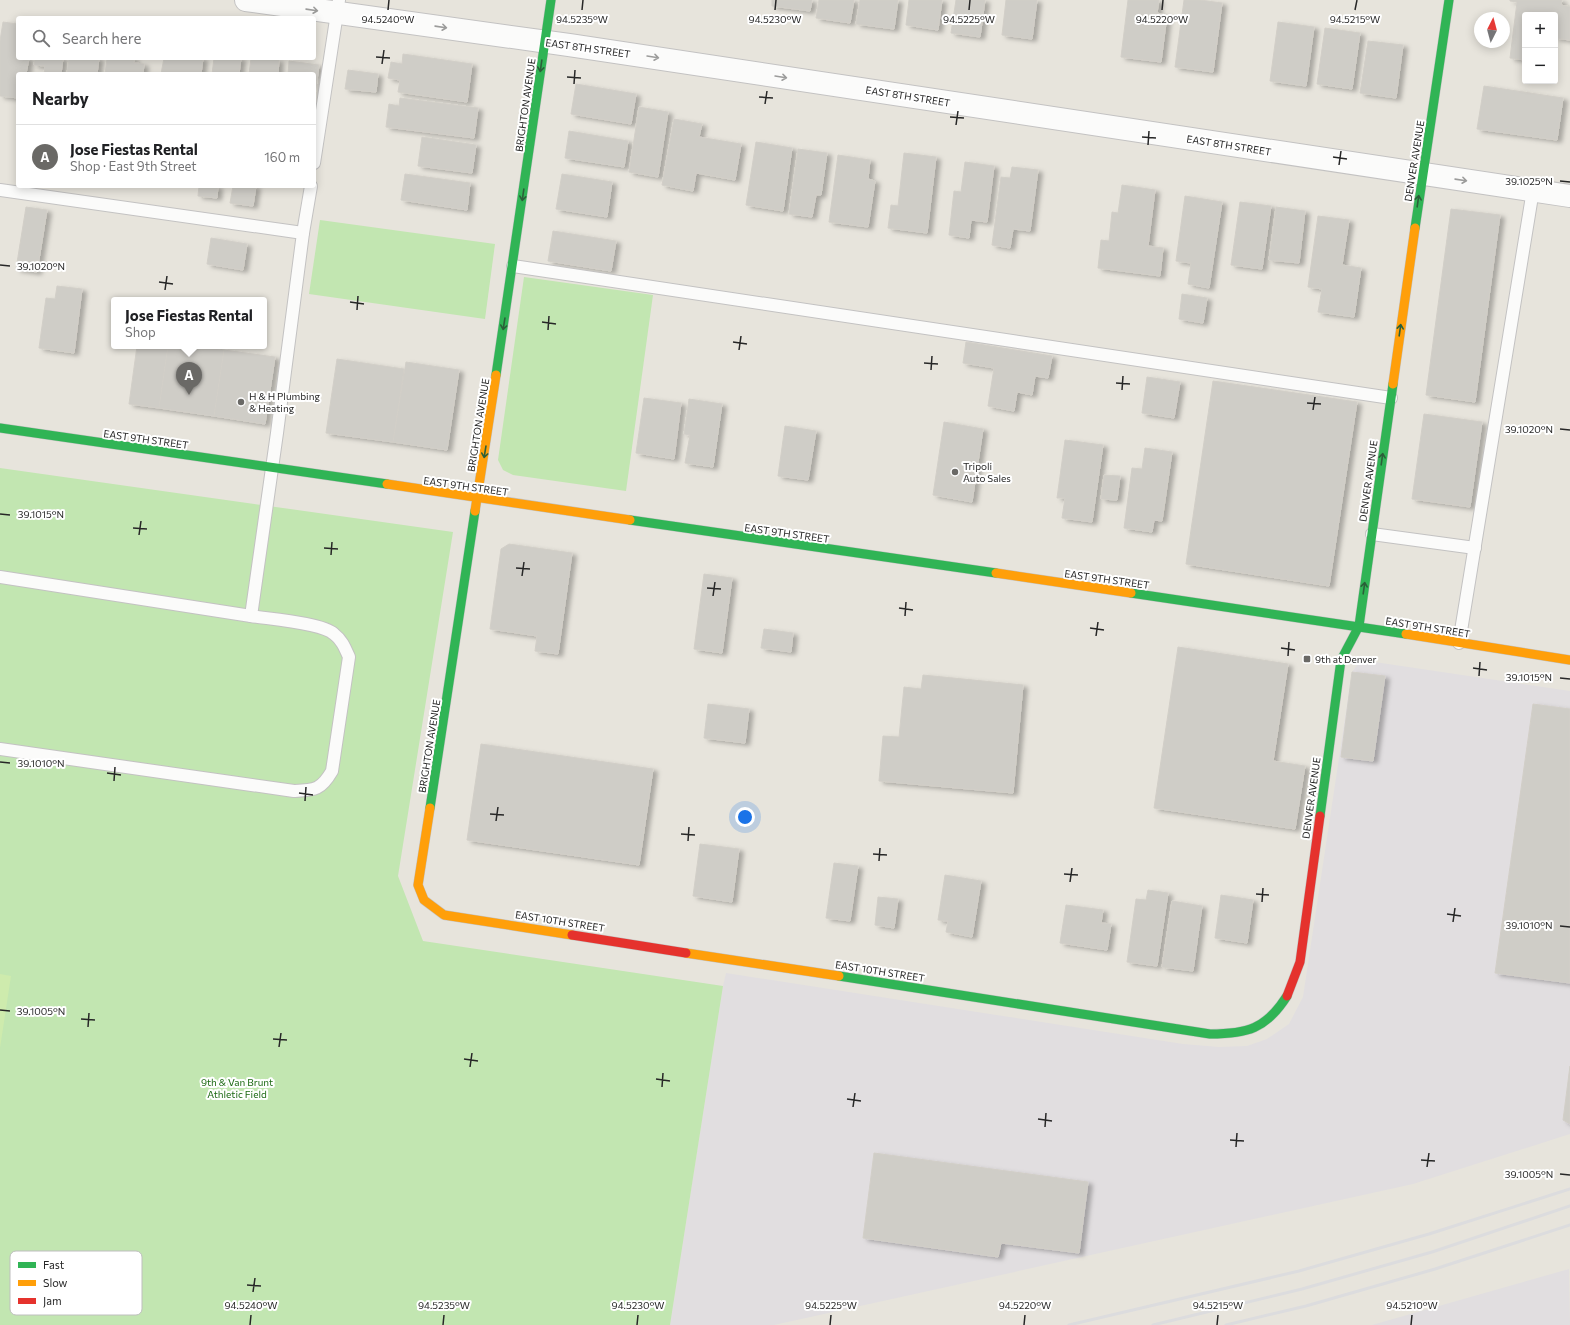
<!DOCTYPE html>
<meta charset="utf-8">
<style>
:root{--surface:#fff;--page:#f2f2f2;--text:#202124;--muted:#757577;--line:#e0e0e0;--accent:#6a6966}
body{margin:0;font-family:Commissioner,sans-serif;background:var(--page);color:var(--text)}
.controls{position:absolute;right:12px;top:12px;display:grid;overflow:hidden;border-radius:4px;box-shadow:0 2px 10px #0003}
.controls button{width:36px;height:36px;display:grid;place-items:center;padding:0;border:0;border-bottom:1px solid var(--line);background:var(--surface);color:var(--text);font:20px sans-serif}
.compass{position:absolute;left:1474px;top:12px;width:36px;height:36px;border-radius:50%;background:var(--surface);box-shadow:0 2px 10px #0003;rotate:6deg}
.you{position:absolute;left:745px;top:817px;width:14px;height:14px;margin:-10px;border:3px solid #fff;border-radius:50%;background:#1a73e8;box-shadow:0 0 0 6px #1a73e833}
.badge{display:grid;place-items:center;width:26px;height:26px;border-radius:50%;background:var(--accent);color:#fff;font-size:13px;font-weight:700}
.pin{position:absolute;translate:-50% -33px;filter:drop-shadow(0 1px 2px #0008)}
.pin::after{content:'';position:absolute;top:21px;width:14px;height:12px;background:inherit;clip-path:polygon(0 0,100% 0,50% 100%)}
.popup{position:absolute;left:111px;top:297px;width:156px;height:52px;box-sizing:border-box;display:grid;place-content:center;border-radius:4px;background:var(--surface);filter:drop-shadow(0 1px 3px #0005);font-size:13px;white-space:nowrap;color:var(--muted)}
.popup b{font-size:15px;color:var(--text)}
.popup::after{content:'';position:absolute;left:50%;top:100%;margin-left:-8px;border:8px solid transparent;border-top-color:var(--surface)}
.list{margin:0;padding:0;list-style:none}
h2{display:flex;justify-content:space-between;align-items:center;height:52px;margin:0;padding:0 16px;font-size:17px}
h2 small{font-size:13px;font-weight:400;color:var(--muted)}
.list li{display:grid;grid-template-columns:26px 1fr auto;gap:12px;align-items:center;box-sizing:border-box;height:64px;padding:0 16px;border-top:1px solid var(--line)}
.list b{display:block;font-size:15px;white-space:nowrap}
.list p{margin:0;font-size:13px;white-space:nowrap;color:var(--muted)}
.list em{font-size:13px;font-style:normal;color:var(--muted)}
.icon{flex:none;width:22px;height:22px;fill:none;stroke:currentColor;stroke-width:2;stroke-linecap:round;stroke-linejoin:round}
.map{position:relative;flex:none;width:1570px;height:1325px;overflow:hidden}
.search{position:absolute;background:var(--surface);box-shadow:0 2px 10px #0003;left:16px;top:16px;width:300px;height:44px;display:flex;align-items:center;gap:10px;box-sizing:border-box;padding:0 14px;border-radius:4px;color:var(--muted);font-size:15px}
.panel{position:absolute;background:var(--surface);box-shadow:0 2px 10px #0003;left:16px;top:72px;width:300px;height:116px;border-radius:4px}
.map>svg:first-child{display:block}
.industrial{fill:#e1dee0}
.green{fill:#c2e6b1}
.pitch{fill:#ceebad}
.building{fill:#cfcdc7;stroke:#d2cfc8;filter:url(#shadow)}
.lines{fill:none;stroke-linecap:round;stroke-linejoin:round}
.lane-casing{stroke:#c3c2c2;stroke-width:14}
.street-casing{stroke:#c3c2c2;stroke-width:24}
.fast-casing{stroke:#c3c2c2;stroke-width:10}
.slow-casing{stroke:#c3c2c2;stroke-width:10}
.jam-casing{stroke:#c3c2c2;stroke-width:10}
.lane{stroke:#fbfbfa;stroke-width:12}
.street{stroke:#fbfbfa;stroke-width:22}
.fast{stroke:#30b455;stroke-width:9}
.slow{stroke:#ff9f0a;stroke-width:9}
.jam{stroke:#e5322d;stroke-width:9}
.rail{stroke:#dcdcde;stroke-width:3}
.oneway{stroke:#9c9c9b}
.oneway2{stroke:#2b5f39}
.ticks{fill:none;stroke:#272727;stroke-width:1.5}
.poi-dot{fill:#6a6966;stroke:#fff;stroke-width:1.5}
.labels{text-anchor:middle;stroke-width:4;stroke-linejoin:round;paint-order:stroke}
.street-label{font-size:10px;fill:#272727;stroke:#fff}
.poi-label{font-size:10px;fill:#272727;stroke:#fff;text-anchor:start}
.park-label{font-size:10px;fill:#1c6913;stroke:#fff}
.key{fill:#fff;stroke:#bebebe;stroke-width:1}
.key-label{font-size:11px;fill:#272727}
.ticks-label{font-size:10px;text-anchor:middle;fill:#272727;stroke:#fff;stroke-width:4;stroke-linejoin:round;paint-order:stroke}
</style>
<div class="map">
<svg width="1570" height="1325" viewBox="0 0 1570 1325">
<defs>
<filter id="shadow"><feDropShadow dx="4.5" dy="2.5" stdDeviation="2" flood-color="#0004"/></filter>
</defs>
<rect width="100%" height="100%" fill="#e7e4dc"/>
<!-- industrial -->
<g class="industrial">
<polygon points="1361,660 1570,691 1570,1134 1413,1184 774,1325 670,1325 723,986 726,973 1183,1044 1219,1047 1247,1046 1267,1039 1289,1024 1303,997 1352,672"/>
<polygon points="1569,1269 1570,1325 1372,1325"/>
</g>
<!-- green -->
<g class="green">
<polygon points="320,220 495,244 485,319 309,294"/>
<polygon points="524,277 653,295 626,491 513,475 503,470 498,460"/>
<polygon points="0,468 453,532 398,876 423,941 723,986 670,1325 0,1325"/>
</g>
<!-- pitch -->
<polygon class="pitch" points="0,974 11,976 0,1048"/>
<!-- building -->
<g class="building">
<polygon points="772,0 812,0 810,11 772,6"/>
<polygon points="819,0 854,0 850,23 816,18"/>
<polygon points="860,0 898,0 894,29 856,24"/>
<polygon points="909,0 942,0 938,30 906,25"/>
<polygon points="956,0 985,0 980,37 951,33"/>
<polygon points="1006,0 1037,0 1032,39 1002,35"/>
<polygon points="1128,0 1159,0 1157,13 1167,15 1161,62 1121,57"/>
<polygon points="1184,0 1200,0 1222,3 1213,72 1175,67"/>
<polygon points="1510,0 1562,0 1561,5 1570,7 1570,40 1555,38 1555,15 1525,15 1525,60 1510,58 1517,2 1510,1"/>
<polygon points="3,22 18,24 18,58 29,58 26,74 18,74 18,98 0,96 0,41"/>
<polygon points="1278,22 1314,27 1306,86 1270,81"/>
<polygon points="1325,28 1360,33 1352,89 1317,84"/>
<polygon points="1368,41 1403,45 1396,98 1360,93"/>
<polygon points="403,54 472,64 467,102 398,92 400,80 388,78 391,62 402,64"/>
<polygon points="35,58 63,58 61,74 44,74 45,66 34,65"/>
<polygon points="69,58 99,58 97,74 67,74"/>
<polygon points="107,58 134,58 134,63 144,64 143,74 105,74"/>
<polygon points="164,58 203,58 201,74 161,74"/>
<polygon points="214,58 241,58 239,74 212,74"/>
<polygon points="251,58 279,60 278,74 249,74"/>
<polygon points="289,61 319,65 314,104 314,74 288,74"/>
<polygon points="348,70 378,74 376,92 345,89"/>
<polygon points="576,84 636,94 631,124 571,114"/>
<polygon points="1484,86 1563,98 1557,140 1477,129"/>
<polygon points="400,98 478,108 474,138 386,127 389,104 399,106"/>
<polygon points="639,107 668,112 658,177 629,172"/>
<polygon points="674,119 702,124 699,137 741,144 735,180 696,173 693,191 662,185"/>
<polygon points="569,131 628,141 624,167 565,158"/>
<polygon points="422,137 476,145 472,173 418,166"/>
<polygon points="756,142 792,148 783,211 746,205"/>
<polygon points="798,149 827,153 821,195 816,195 812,217 789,214"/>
<polygon points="904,153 936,157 927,233 888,228 891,205 898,206"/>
<polygon points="838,155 870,160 868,179 875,181 868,227 829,222"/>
<polygon points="965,162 994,166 987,222 971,220 969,238 949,235 954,191 961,192"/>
<polygon points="1012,167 1038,170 1030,231 1013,229 1010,248 992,245 1001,177 1010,178"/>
<polygon points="405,174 470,183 467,210 401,200"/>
<polygon points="562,174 612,182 607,217 556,209"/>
<polygon points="1122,185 1155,190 1148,246 1163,248 1160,276 1098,268 1101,240 1109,241 1112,212 1118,213"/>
<polygon points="199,186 218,186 217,198 198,196"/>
<polygon points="233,186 256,186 253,206 230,203"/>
<polygon points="1185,196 1222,202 1209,288 1188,284 1191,263 1176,261"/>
<polygon points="1240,202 1271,206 1262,269 1231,265"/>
<polygon points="26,207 47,210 37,272 16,269"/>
<polygon points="1276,207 1305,211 1299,263 1269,260"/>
<polygon points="1451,209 1500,215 1475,402 1426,395"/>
<polygon points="1318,216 1349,220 1342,265 1361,268 1354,317 1318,312 1322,289 1308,287"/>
<polygon points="553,231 616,241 611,271 548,261"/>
<polygon points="211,238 247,244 243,270 207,264"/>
<polygon points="57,286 82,289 74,353 39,348 46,298 55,299"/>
<polygon points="1182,294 1207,298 1203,323 1179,319"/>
<polygon points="966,342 1052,356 1048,378 1035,376 1032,395 1017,392 1014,411 988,406 994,368 963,363"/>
<polygon points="137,346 168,346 159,408 129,404"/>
<polygon points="168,346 201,346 224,350 214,416 159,408"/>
<polygon points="224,350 275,357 265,424 214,416"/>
<polygon points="337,359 404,369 393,442 326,433"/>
<polygon points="406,362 459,370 447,450 393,442"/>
<polygon points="1147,377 1180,382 1174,418 1142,413"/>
<polygon points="1213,381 1357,402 1329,586 1186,564"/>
<polygon points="644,398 681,403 674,459 636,453"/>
<polygon points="689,399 722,404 713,467 685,463 690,435 684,434"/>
<polygon points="1424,414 1482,422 1470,507 1412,499"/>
<polygon points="944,422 983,429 972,502 933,495"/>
<polygon points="785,426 816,431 808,480 778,476"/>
<polygon points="1065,440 1103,445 1092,522 1062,518 1065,498 1057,498"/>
<polygon points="1145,448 1172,452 1162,521 1154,520 1152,532 1124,528 1132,468 1142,469"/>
<polygon points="1104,475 1120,476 1117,500 1101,499"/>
<polygon points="509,544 572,553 558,654 535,651 537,636 490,629 501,549"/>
<polygon points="704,574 732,578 722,653 694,649"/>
<polygon points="764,629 793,633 791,652 761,648"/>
<polygon points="1178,647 1288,664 1273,761 1305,766 1295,829 1154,808"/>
<polygon points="1352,672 1385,676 1373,761 1341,757"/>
<polygon points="923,675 1023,685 1013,793 879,781 883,736 899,737 904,687 921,689"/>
<polygon points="708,704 749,709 745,743 704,738"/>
<polygon points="1533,704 1570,709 1570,983 1495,973"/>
<polygon points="481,744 653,769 639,865 467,840"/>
<polygon points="700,844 739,849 732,902 693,896"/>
<polygon points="834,863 858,866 850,921 826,918"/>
<polygon points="945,875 981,881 972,937 946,932 948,921 938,920"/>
<polygon points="1148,890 1168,893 1157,966 1127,962 1136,899 1146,900"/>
<polygon points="1221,895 1253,900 1247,943 1215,938"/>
<polygon points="878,897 898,899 894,928 875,925"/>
<polygon points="1172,901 1202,906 1193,971 1162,967"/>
<polygon points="1066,905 1103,910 1101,923 1111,924 1107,950 1060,943"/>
<polygon points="1570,1066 1570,1124 1563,1120"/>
<polygon points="874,1153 1088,1182 1079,1253 1001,1243 998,1257 863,1238"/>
</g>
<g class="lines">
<defs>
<g id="lane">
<polyline points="314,163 339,0"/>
<path d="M0,190L303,233L277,433L251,616C269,619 322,623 334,634C342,640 345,648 349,657L332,771C321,790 315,790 294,791L0,749"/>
<polyline points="303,233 311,186"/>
<polyline points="513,266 1391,398"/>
<polyline points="1372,534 1475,548"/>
<polyline points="0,577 251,616"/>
<polyline points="1459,643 1533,190"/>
</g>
<polyline id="street" points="246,0 569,45 1570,196"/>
<g id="fast">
<polyline points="1415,228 1449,0"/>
<polyline points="496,375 551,0"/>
<polyline points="0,428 387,484"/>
<polyline points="630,520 996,573"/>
<polyline points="1131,593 1406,634"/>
<polyline points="430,808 475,511"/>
<polyline points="1320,816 1341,660 1359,626 1393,384"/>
<path d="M839,976L1210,1034C1247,1034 1266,1029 1287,996"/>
</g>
<g id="slow">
<polyline points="1393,384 1415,228"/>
<polyline points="387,484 630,520"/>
<polyline points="475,511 496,375"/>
<polyline points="996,573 1131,593"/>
<polyline points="1406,634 1570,660"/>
<polyline points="430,808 418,885 424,900 444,915 572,935"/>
<polyline points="686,953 839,976"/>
</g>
<g id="jam">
<polyline points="572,935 686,953"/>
<polyline points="1287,996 1300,962 1320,816"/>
</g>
</defs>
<!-- lane casing -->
<use href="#lane" class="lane-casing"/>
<!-- street casing -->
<use href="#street" class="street-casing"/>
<!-- fast casing -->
<use href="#fast" class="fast-casing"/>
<!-- slow casing -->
<use href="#slow" class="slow-casing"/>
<!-- jam casing -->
<use href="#jam" class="jam-casing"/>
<!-- lane -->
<use href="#lane" class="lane"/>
<!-- street -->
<use href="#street" class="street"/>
<!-- fast -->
<use href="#fast" class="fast"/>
<!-- slow -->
<use href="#slow" class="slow"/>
<!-- jam -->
<use href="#jam" class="jam"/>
<!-- rail -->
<g class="rail">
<polyline points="1069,1325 1299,1271 1429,1234 1570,1189"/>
<polyline points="1153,1325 1302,1289 1432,1252 1570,1206"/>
<polyline points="1226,1325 1306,1306 1435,1269 1570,1225"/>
</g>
</g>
<!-- one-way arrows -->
<defs><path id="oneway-shaft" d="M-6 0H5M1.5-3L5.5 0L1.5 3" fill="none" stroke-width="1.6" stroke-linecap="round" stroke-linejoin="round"/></defs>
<g class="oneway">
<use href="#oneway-shaft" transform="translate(312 10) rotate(8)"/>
<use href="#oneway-shaft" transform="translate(441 27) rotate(8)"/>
<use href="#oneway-shaft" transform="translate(653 57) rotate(9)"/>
<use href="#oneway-shaft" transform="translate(781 77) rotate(9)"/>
<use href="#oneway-shaft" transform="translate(1461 180) rotate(8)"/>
</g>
<g class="oneway2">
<use href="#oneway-shaft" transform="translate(541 66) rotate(98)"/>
<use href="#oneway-shaft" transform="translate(523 195) rotate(98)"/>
<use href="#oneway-shaft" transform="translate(1418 201) rotate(-82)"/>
<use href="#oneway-shaft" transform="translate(504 324) rotate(99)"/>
<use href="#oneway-shaft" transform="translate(1400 330) rotate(-82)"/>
<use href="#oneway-shaft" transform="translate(485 452) rotate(99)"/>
<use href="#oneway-shaft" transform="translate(1382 459) rotate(-82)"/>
<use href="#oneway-shaft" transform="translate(1364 588) rotate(-82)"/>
</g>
<!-- ticks -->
<path class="ticks" d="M388,10L389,0M582,10L583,0M775,10L776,0M969,10L970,0M1162,10L1163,0M1355,10L1357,0M376,57L390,58M382,64L384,50M567,77L581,78M574,84L575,70M759,97L773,98M765,104L767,91M950,117L964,118M956,125L958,111M1142,137L1156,138M1148,145L1149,131M1333,157L1347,159M1339,165L1341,151M1560,181L1570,182M0,265L10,266M159,282L173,284M165,290L167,276M350,302L364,304M357,310L358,296M542,322L556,324M548,330L549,316M733,342L747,344M739,350L741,336M924,363L938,364M931,370L932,356M1116,383L1130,384M1122,390L1123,376M1307,403L1321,404M1313,410L1315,397M1560,429L1570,430M0,514L10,515M133,528L147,529M139,535L141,521M324,548L338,549M331,555L332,542M516,568L530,569M522,576L524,562M707,588L721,589M713,596L715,582M899,608L913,610M905,616L906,602M1090,628L1104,630M1096,636L1098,622M1281,648L1295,650M1288,656L1289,642M1473,668L1487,670M1479,676L1480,662M1560,678L1570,679M0,762L10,763M107,773L121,775M114,781L115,767M299,793L313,795M305,801L306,787M490,814L504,815M496,821L498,807M681,834L695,835M688,841L689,827M873,854L887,855M879,861L880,848M1064,874L1078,875M1070,882L1072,868M1256,894L1269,895M1262,902L1263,888M1447,914L1461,916M1453,922L1455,908M1560,926L1570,927M0,1010L10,1011M81,1019L95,1020M88,1027L89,1013M273,1039L287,1040M279,1047L281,1033M464,1059L478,1061M470,1067L472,1053M656,1079L670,1081M662,1087L663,1073M847,1099L861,1101M853,1107L855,1093M1038,1119L1052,1121M1045,1127L1046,1113M1230,1140L1244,1141M1236,1147L1237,1133M1421,1160L1435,1161M1427,1167L1429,1153M1560,1174L1570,1175M247,1285L261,1286M253,1292L255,1278M250,1325L251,1315M443,1325L444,1315M637,1325L638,1315M830,1325L831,1315M1024,1325L1025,1315M1217,1325L1218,1315M1411,1325L1412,1315"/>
<!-- markers -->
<g class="poi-dot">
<circle cx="241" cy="402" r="4"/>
<circle cx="955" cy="472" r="4"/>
<rect x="1303" y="655" width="8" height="8" rx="2"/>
</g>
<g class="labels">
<!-- street labels -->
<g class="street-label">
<text transform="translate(588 48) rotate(8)" y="4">EAST 8TH STREET</text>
<text transform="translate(908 96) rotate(9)" y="4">EAST 8TH STREET</text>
<text transform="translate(525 105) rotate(-82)" y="4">BRIGHTON AVENUE</text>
<text transform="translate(1229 145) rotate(9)" y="4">EAST 8TH STREET</text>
<text transform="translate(1414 161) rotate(-81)" y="4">DENVER AVENUE</text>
<text transform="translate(478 425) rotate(-81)" y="4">BRIGHTON AVENUE</text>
<text transform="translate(146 439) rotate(8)" y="4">EAST 9TH STREET</text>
<text transform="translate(1368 481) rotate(-82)" y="4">DENVER AVENUE</text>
<text transform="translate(466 486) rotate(8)" y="4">EAST 9TH STREET</text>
<text transform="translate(787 533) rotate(8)" y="4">EAST 9TH STREET</text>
<text transform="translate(1107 579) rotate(8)" y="4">EAST 9TH STREET</text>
<text transform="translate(1428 627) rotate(9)" y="4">EAST 9TH STREET</text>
<text transform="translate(429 746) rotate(-81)" y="4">BRIGHTON AVENUE</text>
<text transform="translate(1311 798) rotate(-82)" y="4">DENVER AVENUE</text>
<text transform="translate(560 921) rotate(9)" y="4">EAST 10TH STREET</text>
<text transform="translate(880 971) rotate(9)" y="4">EAST 10TH STREET</text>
</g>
<!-- poi labels -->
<g class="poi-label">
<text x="249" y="400">H &amp; H Plumbing<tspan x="249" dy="12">&amp; Heating</tspan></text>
<text x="963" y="470">Tripoli<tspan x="963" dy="12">Auto Sales</tspan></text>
<text x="1315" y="663">9th at Denver</text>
</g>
<!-- park labels -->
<g class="park-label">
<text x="237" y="1086">9th &amp; Van Brunt<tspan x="237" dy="12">Athletic Field</tspan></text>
</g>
</g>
<!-- legend -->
<rect x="10" y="1251" width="132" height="64" rx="6" class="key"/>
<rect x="18" y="1262" width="18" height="6" fill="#30b455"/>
<rect x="18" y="1280" width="18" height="6" fill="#ff9f0a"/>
<rect x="18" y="1298" width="18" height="6" fill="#e5322d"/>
<g class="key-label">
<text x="43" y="1269">Fast</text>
<text x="43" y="1287">Slow</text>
<text x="43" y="1305">Jam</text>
</g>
<g class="ticks-label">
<text x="388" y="23">94.5240°W</text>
<text x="582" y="23">94.5235°W</text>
<text x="775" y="23">94.5230°W</text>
<text x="969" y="23">94.5225°W</text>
<text x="1162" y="23">94.5220°W</text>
<text x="1355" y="23">94.5215°W</text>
<text x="1529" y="185">39.1025°N</text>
<text x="41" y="270">39.1020°N</text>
<text x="1529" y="433">39.1020°N</text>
<text x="41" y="518">39.1015°N</text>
<text x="1529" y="681">39.1015°N</text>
<text x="41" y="767">39.1010°N</text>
<text x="1529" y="929">39.1010°N</text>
<text x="41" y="1015">39.1005°N</text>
<text x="1529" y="1178">39.1005°N</text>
<text x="251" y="1309">94.5240°W</text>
<text x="444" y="1309">94.5235°W</text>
<text x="638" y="1309">94.5230°W</text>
<text x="831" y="1309">94.5225°W</text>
<text x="1025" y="1309">94.5220°W</text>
<text x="1218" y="1309">94.5215°W</text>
<text x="1412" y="1309">94.5210°W</text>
</g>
</svg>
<div class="controls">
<button>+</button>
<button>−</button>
</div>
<svg class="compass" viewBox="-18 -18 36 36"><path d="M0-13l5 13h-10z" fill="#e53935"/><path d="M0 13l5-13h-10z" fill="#757577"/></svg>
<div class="you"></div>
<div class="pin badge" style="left:189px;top:395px">A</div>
<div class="popup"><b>Jose Fiestas Rental</b>Shop</div>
<div class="search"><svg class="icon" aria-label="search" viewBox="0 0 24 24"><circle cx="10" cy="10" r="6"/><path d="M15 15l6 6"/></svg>Search here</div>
<section class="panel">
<h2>Nearby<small></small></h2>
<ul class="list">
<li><span class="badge">A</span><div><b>Jose Fiestas Rental</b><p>Shop · East 9th Street</p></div><em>160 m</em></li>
</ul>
</section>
</div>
